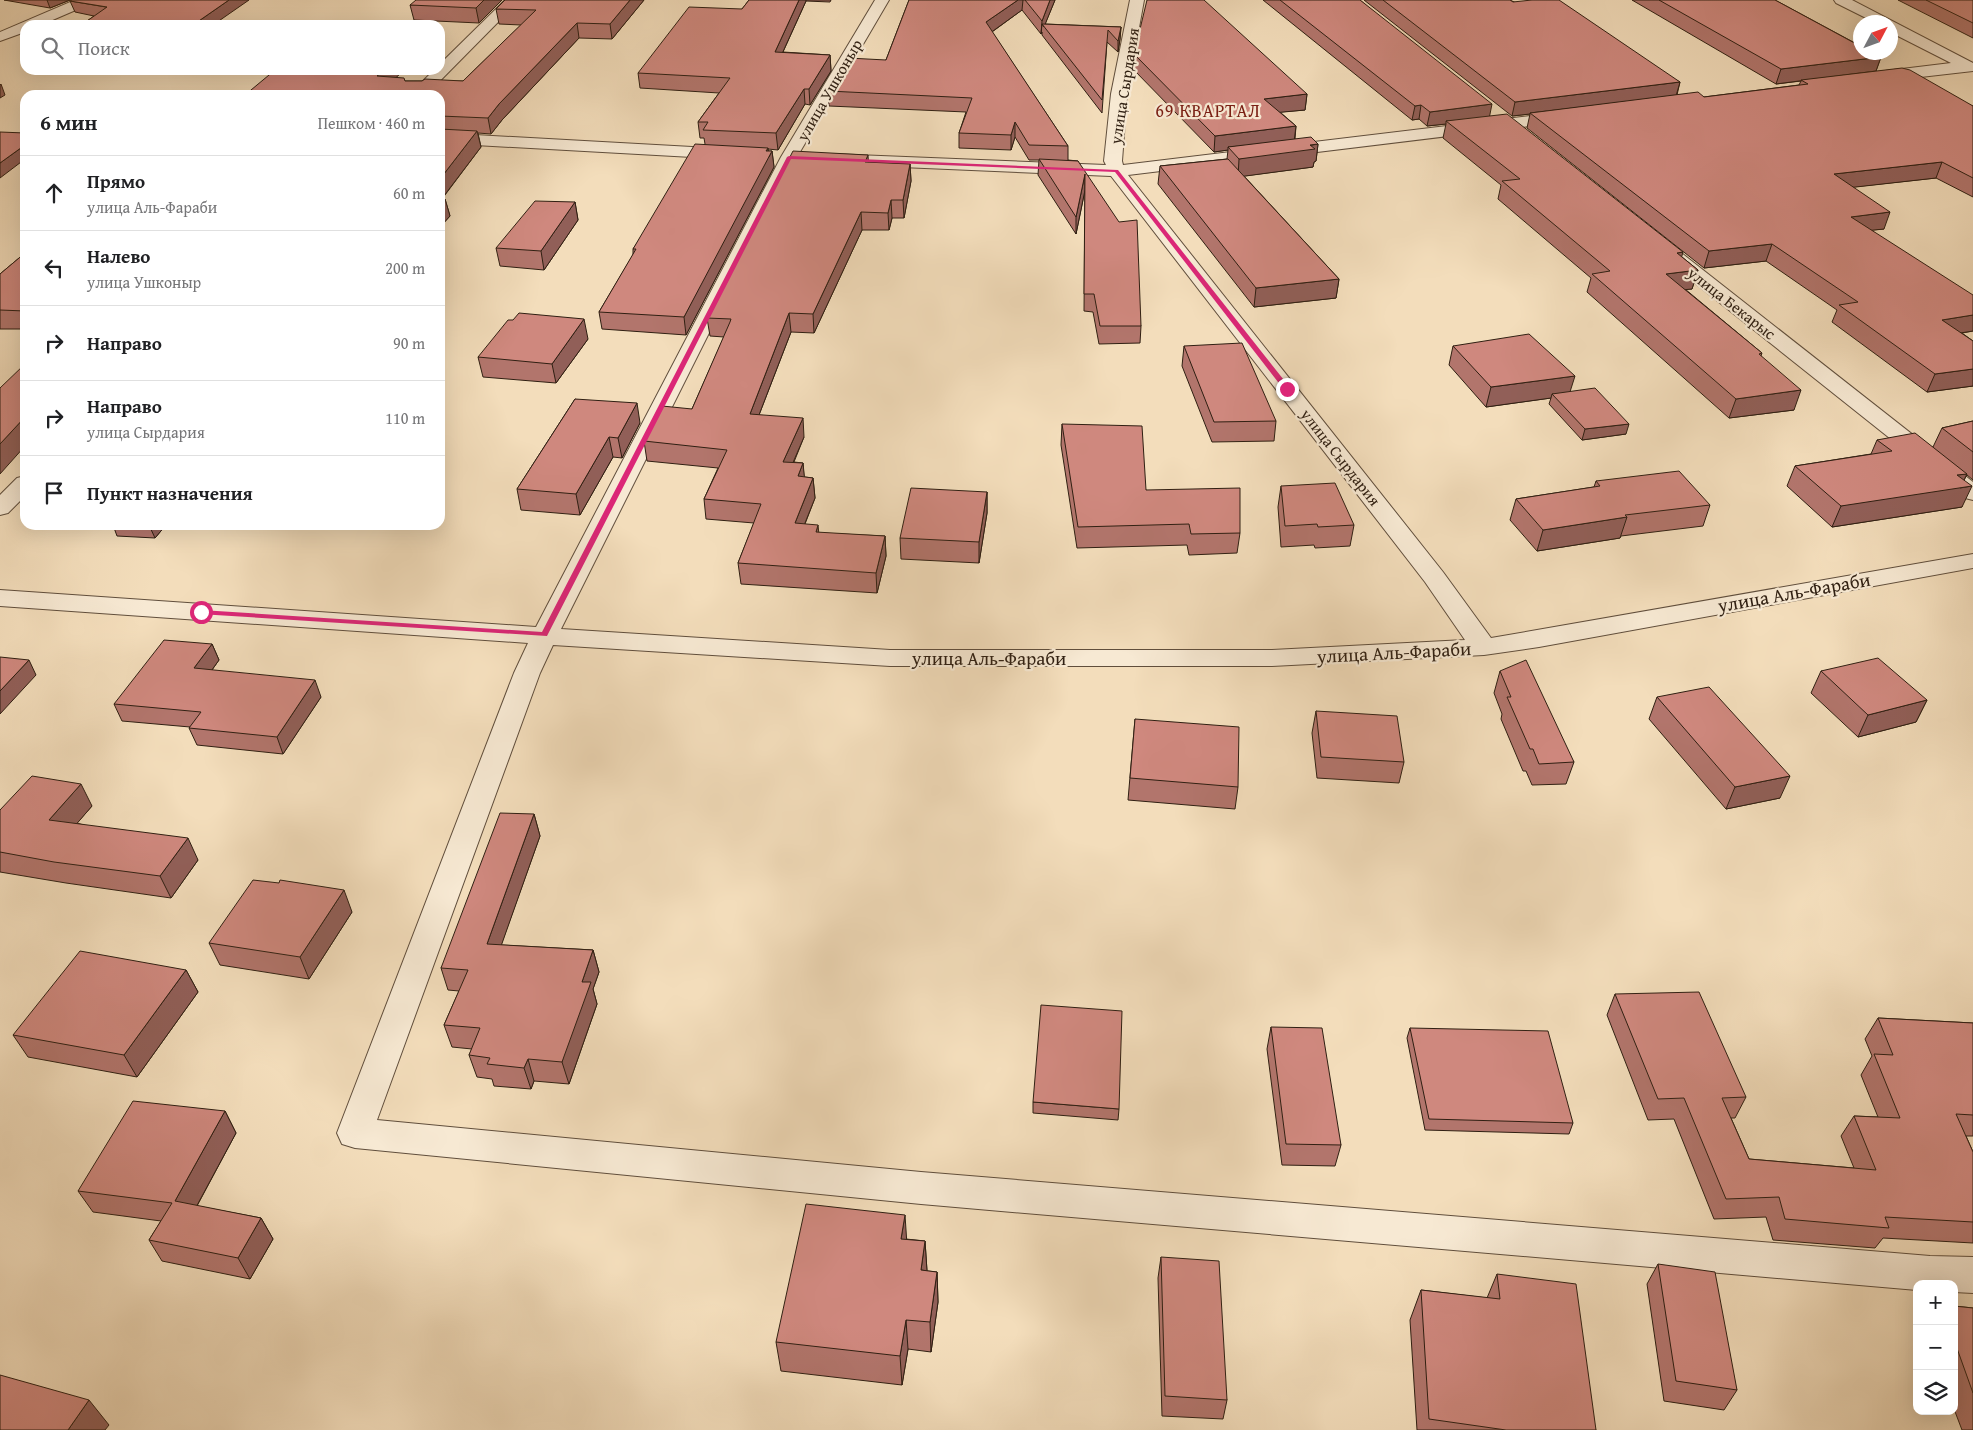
<!DOCTYPE html>
<html lang="ru">
<meta charset="utf-8">
<style>
:root{--surface:#fff;--page:#f6f6f6;--text:#202124;--muted:#757577;--line:#e0e0e0}
body{margin:0;font-family:"Gentium Book Plus",serif;background:var(--page);color:var(--text)}
.controls{position:absolute;right:15px;bottom:15px;display:grid;overflow:hidden;border-radius:10px;box-shadow:0 5px 20px #0002}
.controls button{width:45px;height:45px;display:grid;place-items:center;padding:0;border:0;border-bottom:1px solid var(--line);background:var(--surface);color:var(--text);font:25px sans-serif}
.compass{position:absolute;left:1853px;top:15px;width:45px;height:45px;border-radius:50%;background:var(--surface);box-shadow:0 5px 20px #0002;rotate:49deg}
.stop{position:absolute;width:15px;height:15px;margin:-11px;border:4px solid #db2777;border-radius:50%;background:#fff}
.stop.end{background:#db2777;border-color:#fff;box-shadow:0 1px 5px #0008}
.list{margin:0;padding:0;list-style:none}
h2{display:flex;justify-content:space-between;align-items:center;height:65px;margin:0;padding:0 20px;font-size:21px}
h2 small{font-size:16px;font-weight:400;color:var(--muted)}
.list li{display:grid;grid-template-columns:32px 1fr auto;gap:15px;align-items:center;box-sizing:border-box;height:75px;padding:0 20px;border-top:1px solid var(--line)}
.list b{display:block;font-size:19px;white-space:nowrap}
.list p{margin:0;font-size:16px;white-space:nowrap;color:var(--muted)}
.list em{font-size:16px;font-style:normal;color:var(--muted)}
.icon{flex:none;width:28px;height:28px;fill:none;stroke:currentColor;stroke-width:2;stroke-linecap:round;stroke-linejoin:round}
.map{position:relative;flex:none;width:1973px;height:1430px;overflow:hidden}
.search{position:absolute;background:var(--surface);box-shadow:0 5px 20px #0002;left:20px;top:20px;width:425px;height:55px;display:flex;align-items:center;gap:12px;box-sizing:border-box;padding:0 18px;border-radius:15px;color:var(--muted);font-size:19px}
.panel{position:absolute;background:var(--surface);box-shadow:0 5px 20px #0002;left:20px;top:90px;width:425px;height:440px;border-radius:15px}
.map>svg:first-child{display:block}
.lines{fill:none;stroke-linecap:round;stroke-linejoin:round}
.minor-casing{stroke:#604e3c;stroke-width:2}
.minor{fill:#f7e9d3;fill-rule:evenodd}
.wall{fill:#b2756c;stroke:#2f1f12}
.shaded-wall{fill:#915f58;stroke:#2f1f12}
.building{fill:#cf887e;stroke:#2f1f12}
.route{fill:#db2777}
.labels{text-anchor:middle;stroke-width:4.5;stroke-linejoin:round;paint-order:stroke}
.far-street-label{font-size:16px;fill:#2f1f12;stroke:#f7e9d3}
.far-quarter-label{font-size:18px;letter-spacing:1px;fill:#7a1f14;stroke:#f7e9d3}
.street-label{font-size:19px;fill:#2f1f12;stroke:#f7e9d3}
</style>
<div class="map">
<svg width="1973" height="1430" viewBox="0 0 1973 1430">
<rect width="100%" height="100%" fill="#f3ddbb"/>
<filter id="stains"><feTurbulence type="fractalNoise" baseFrequency=".004" numOctaves="4"/><feColorMatrix values="0 0 0 0 .2 0 0 0 0 .09 0 0 0 0 .02 0 0 0 .5 -.17"/></filter>
<radialGradient id="worn" r=".72"><stop offset=".6" stop-color="#630" stop-opacity="0"/><stop offset="1" stop-color="#630" stop-opacity=".3"/></radialGradient>
<g class="lines">
<defs>
<g id="minor">
<polygon points="75,0 94,0 92,3 41,25 25,25 25,32 0,41 0,32"/>
<polygon points="505,0 520,0 426,95 409,95 434,70 440,70 440,64"/>
<polygon points="875,0 889,0 797,157 561,629 890,650 1272,650 1465,640 1425,582 1111,176 831,164 825,163 822,159 825,155 831,154 1106,165 1104,161 1111,94 1130,0 1144,0 1127,94 1122,161 1123,165 1564,112 1570,114 1572,117 1570,120 1564,122 1128,175 1443,572 1491,638 1973,554 1973,568 1539,647 1484,655 1272,666 890,666 553,645 540,673 377,1120 921,1172 1930,1256 1973,1257 1973,1293 1954,1292 1954,1284 1917,1284 1917,1290 921,1204 355,1148 342,1144 337,1133 514,673 528,643 0,606 0,590 536,627 781,157"/>
<polygon points="1834,0 1852,0 1973,63 1973,71 1877,82 1872,80 1869,77 1872,74 1877,72 1951,63 1890,32 1890,22 1874,22 1836,3"/>
<polygon points="440,133 728,149 734,150 736,154 734,158 728,159 440,143"/>
<polygon points="1668,246 1675,248 1973,482 1973,500 1965,498 1661,256 1659,252 1661,248"/>
<polygon points="25,476 25,496 8,513 0,515 0,495 17,478"/>
</g>
</defs>
<!-- minor casing -->
<use href="#minor" class="minor-casing"/>
<!-- minor -->
<use href="#minor" class="minor"/>
</g>
<!-- wall -->
<g class="wall">
<polygon points="4,0 70,0 50,8"/>
<polygon points="502,0 479,23 414,20 410,5"/>
<polygon points="644,0 612,39 579,38 502,120 491,134 478,133 481,147 442,199 445,199 450,216 440,227 440,95 275,70 404,70 396,77 405,81 463,81 521,25 499,24 496,9"/>
<polygon points="749,0 831,0 830,2 806,1 783,52 830,55 831,71 810,105 805,104 778,150 768,149 768,151 772,151 774,167 686,335 602,329 599,312 633,255 633,249 705,144 704,138 700,138 698,122 719,93 640,88 638,73 742,9"/>
<polygon points="909,0 1055,0 1045,24 1121,27 1120,39 1118,52 1107,42 1102,113 1042,35 1042,32 1041,34 1022,10 992,32 1068,146 1068,160 1078,161 1141,326 1140,343 1099,344 1093,312 1084,311 1085,190 1076,234 1038,175 1039,160 1029,160 1015,137 1011,150 959,148 959,133 966,112 829,106 828,91 886,60"/>
<polygon points="1263,0 1360,0 1490,116 1682,257 1698,270 1692,289 1685,289 1762,353 1761,356 1794,410 1729,418 1587,292 1591,278 1498,199 1501,185 1443,138 1446,124 1427,126 1419,119 1412,120"/>
<polygon points="1364,0 1510,0 1680,82 1677,95 1704,97 1799,85 1801,81 1776,84 1632,0 1775,0 1881,57 1876,71 1973,106 1973,197 1936,178 1853,187 1884,229 1872,230 1973,331 1962,333 1973,341 1973,386 1927,392 1832,322 1837,310 1766,261 1704,268 1527,128 1530,114 1512,116"/>
<polygon points="1898,0 1973,0 1973,38"/>
<polygon points="70,1 213,25 89,25 87,21 94,16 75,12"/>
<polygon points="1134,54 1307,94 1305,110 1280,112 1296,126 1295,139 1318,144 1316,161 1314,162 1313,167 1244,176 1339,279 1336,298 1254,307 1158,184 1160,166 1227,159 1228,150 1214,152 1133,69"/>
<polygon points="869,162 910,164 911,181 904,218 892,218 889,230 862,230 814,333 791,332 759,415 804,437 794,462 803,463 804,477 813,478 815,498 805,524 819,533 885,536 886,556 877,593 741,584 738,563 754,523 706,519 704,499 718,468 647,461 644,441 692,409 724,337 710,336 707,318"/>
<polygon points="575,202 578,220 544,270 500,266 496,248"/>
<polygon points="25,253 25,329 0,329 0,274"/>
<polygon points="588,339 556,383 483,377 478,357"/>
<polygon points="1184,346 1276,421 1274,441 1212,442 1182,366"/>
<polygon points="1453,346 1570,392 1626,434 1582,440 1549,404 1551,398 1486,407 1449,365"/>
<polygon points="575,399 640,423 622,458 613,457 580,515 521,510 517,489"/>
<polygon points="1973,421 1973,480 1967,475 1964,480 1962,507 1832,527 1787,486 1795,466 1871,454 1877,440 1933,447 1942,428"/>
<polygon points="1062,424 1146,490 1240,533 1237,553 1189,555 1187,545 1077,548 1061,445"/>
<polygon points="1596,481 1710,505 1703,526 1621,536 1620,538 1537,551 1510,520 1516,499 1594,487"/>
<polygon points="1281,486 1354,525 1350,546 1315,548 1314,545 1281,547 1278,507"/>
<polygon points="987,492 987,513 979,563 901,559 900,538"/>
<polygon points="113,525 166,525 155,538 117,536"/>
<polygon points="212,644 219,660 212,670 321,697 283,754 197,745 189,728 190,727 122,721 114,704"/>
<polygon points="1500,671 1574,762 1566,784 1532,785 1526,771 1523,771 1501,719 1502,714 1494,693"/>
<polygon points="1821,671 1927,700 1916,722 1858,737 1811,693"/>
<polygon points="1657,697 1780,798 1726,809 1649,719"/>
<polygon points="1316,711 1404,762 1399,783 1317,778 1312,733"/>
<polygon points="1135,719 1238,787 1235,809 1128,800"/>
<polygon points="92,806 77,823 198,860 171,898 66,883 0,872 0,810"/>
<polygon points="534,814 540,836 501,945 593,950 599,972 593,989 597,1004 569,1084 534,1081 531,1089 494,1086 492,1079 477,1077 469,1055 472,1049 452,1047 444,1025 459,991 448,990 441,968"/>
<polygon points="279,883 352,912 309,979 220,965 209,943"/>
<polygon points="186,970 198,992 137,1077 28,1057 13,1035"/>
<polygon points="1615,994 1746,1097 1735,1118 1731,1118 1749,1159 1854,1168 1841,1136 1854,1116 1878,1117 1861,1075 1872,1056 1865,1039 1878,1018 1973,1023 1973,1136 1966,1136 1973,1152 1973,1243 1883,1238 1875,1248 1773,1240 1766,1217 1714,1219 1674,1119 1648,1120 1607,1015"/>
<polygon points="1271,1027 1341,1145 1335,1166 1282,1165 1267,1049"/>
<polygon points="1410,1028 1573,1123 1569,1134 1425,1130 1407,1038"/>
<polygon points="1033,1102 1119,1109 1118,1120 1033,1113"/>
<polygon points="225,1111 236,1133 197,1206 261,1218 273,1239 250,1279 162,1261 149,1240 161,1221 93,1212 78,1191"/>
<polygon points="906,1239 925,1241 927,1271 937,1272 938,1302 931,1352 908,1349 902,1385 781,1371 776,1342"/>
<polygon points="1161,1257 1227,1400 1223,1419 1162,1416 1158,1278"/>
<polygon points="1658,1264 1737,1390 1724,1410 1664,1401 1647,1284"/>
<polygon points="1497,1274 1596,1430 1417,1430 1410,1320 1421,1290 1487,1298"/>
<polygon points="1954,1306 1973,1308 1973,1430 1962,1430 1954,1409"/>
</g>
<!-- shaded-wall -->
<g class="shaded-wall">
<polygon points="47,0 70,0 50,8"/>
<polygon points="229,0 249,0 213,25 193,25"/>
<polygon points="484,0 502,0 479,23 476,8"/>
<polygon points="630,0 644,0 612,39 610,24"/>
<polygon points="799,0 806,0 806,1 776,67 775,52"/>
<polygon points="1018,0 1023,0 1022,10 986,36 986,22"/>
<polygon points="1050,0 1055,0 1044,27 1042,24 1041,34 1042,21"/>
<polygon points="577,23 579,38 502,120 491,134 488,118 499,104"/>
<polygon points="1121,27 1120,39 1118,52 1118,41"/>
<polygon points="830,55 831,71 810,105 809,89"/>
<polygon points="1881,57 1876,71 1776,84 1781,69"/>
<polygon points="384,70 404,70 381,92 377,76"/>
<polygon points="1680,82 1676,96 1530,113 1530,114 1512,116 1515,102"/>
<polygon points="1,84 5,95 0,98 0,85"/>
<polygon points="804,89 805,104 778,150 776,133"/>
<polygon points="1307,94 1305,110 1262,114 1264,99"/>
<polygon points="1492,104 1489,119 1446,121 1446,124 1427,126 1430,112"/>
<polygon points="1421,105 1419,119 1412,120 1415,106"/>
<polygon points="1015,122 1015,137 1011,150 1011,135"/>
<polygon points="1296,126 1294,142 1228,147 1228,150 1214,152 1215,136"/>
<polygon points="477,131 481,147 440,201 440,179"/>
<polygon points="1318,144 1316,161 1314,162 1313,167 1238,177 1239,159"/>
<polygon points="25,145 25,159 0,178 0,163"/>
<polygon points="768,148 769,157 772,151 774,167 686,335 684,317"/>
<polygon points="868,155 869,172 865,162"/>
<polygon points="1942,162 1936,178 1829,190 1834,174"/>
<polygon points="910,164 911,181 904,218 903,200"/>
<polygon points="1085,174 1085,190 1076,234 1076,217"/>
<polygon points="445,199 450,216 440,227 440,205"/>
<polygon points="891,200 892,218 889,230 888,213"/>
<polygon points="575,202 578,220 544,270 541,251"/>
<polygon points="861,212 862,230 814,333 813,314"/>
<polygon points="1890,212 1884,229 1845,233 1851,217"/>
<polygon points="1772,244 1766,261 1704,268 1709,251"/>
<polygon points="1683,252 1678,270 1677,253"/>
<polygon points="1698,270 1692,289 1660,292 1666,274"/>
<polygon points="1339,279 1336,298 1254,307 1256,288"/>
<polygon points="789,313 791,332 752,433 750,414"/>
<polygon points="1973,315 1973,331 1935,337 1942,320"/>
<polygon points="584,319 588,339 556,383 552,364"/>
<polygon points="1973,369 1973,386 1927,392 1935,374"/>
<polygon points="1575,376 1569,395 1552,394 1551,398 1486,407 1491,387"/>
<polygon points="1801,390 1794,410 1729,418 1736,399"/>
<polygon points="637,403 640,423 622,458 618,438"/>
<polygon points="25,417 25,446 0,474 0,444"/>
<polygon points="803,418 804,437 785,481 783,462"/>
<polygon points="1629,424 1626,434 1582,440 1585,429"/>
<polygon points="609,437 613,457 580,515 576,494"/>
<polygon points="803,463 805,483 798,476"/>
<polygon points="1967,474 1960,488 1972,486 1962,507 1832,527 1841,506 1957,475"/>
<polygon points="813,478 815,498 797,543 795,523"/>
<polygon points="987,492 987,513 979,563 979,542"/>
<polygon points="1627,517 1620,538 1537,551 1543,530"/>
<polygon points="149,525 166,525 155,538"/>
<polygon points="818,525 820,545 816,532"/>
<polygon points="885,536 886,556 877,593 876,573"/>
<polygon points="212,644 219,660 201,685 194,668"/>
<polygon points="29,660 36,675 0,714 0,691"/>
<polygon points="315,680 321,697 283,754 277,737"/>
<polygon points="1927,700 1916,722 1858,737 1868,715"/>
<polygon points="1790,776 1780,798 1726,809 1735,787"/>
<polygon points="81,784 92,806 61,842 49,820"/>
<polygon points="534,814 540,836 494,966 487,944"/>
<polygon points="188,838 198,860 171,898 160,876"/>
<polygon points="344,890 352,912 309,979 300,957"/>
<polygon points="593,950 599,972 593,989 597,1004 569,1084 562,1062 582,982"/>
<polygon points="186,970 198,992 137,1077 124,1055"/>
<polygon points="528,1059 534,1081 531,1089 524,1068"/>
<polygon points="225,1111 236,1133 188,1222 175,1201"/>
<polygon points="905,1215 907,1245 901,1239"/>
<polygon points="261,1218 273,1239 250,1279 238,1258"/>
<polygon points="925,1241 927,1271 921,1270"/>
<polygon points="937,1272 938,1302 931,1352 930,1322"/>
<polygon points="906,1320 908,1349 902,1385 900,1356"/>
<polygon points="89,1400 109,1425 105,1430 68,1430"/>
</g>
<!-- building -->
<g class="building">
<polygon points="72,0 229,0 193,25 93,25 98,21 87,21 107,7 70,1"/>
<polygon points="416,0 484,0 476,8 410,5"/>
<polygon points="505,0 630,0 610,24 577,23 499,104 488,118 440,116 440,95 245,95 275,70 384,70 377,76 404,78 405,81 422,81 425,79 463,81 536,10 496,9"/>
<polygon points="749,0 799,0 775,52 830,55 809,89 804,89 776,133 703,130 708,122 698,122 730,78 638,73 689,7 742,9"/>
<polygon points="909,0 1018,0 986,22 1068,146 1029,145 1015,122 1011,135 959,133 972,98 828,91 848,58 886,60"/>
<polygon points="1025,0 1050,0 1042,21"/>
<polygon points="1147,0 1204,0 1307,94 1264,99 1296,126 1215,136 1134,54"/>
<polygon points="1280,0 1360,0 1492,104 1430,112 1421,105 1415,106"/>
<polygon points="1383,0 1510,0 1513,2 1532,0 1559,0 1680,82 1515,102"/>
<polygon points="1659,0 1775,0 1860,46 1860,52 1873,52 1881,57 1781,69"/>
<polygon points="1926,0 1973,0 1973,23"/>
<polygon points="1042,24 1121,27 1118,41 1108,30 1102,100"/>
<polygon points="1902,68 1910,70 1973,106 1973,178 1942,162 1834,174 1890,212 1851,217 1973,295 1973,315 1942,320 1973,341 1973,369 1935,374 1839,305 1858,302 1772,244 1709,251 1530,113 1698,92 1704,97 1808,84 1801,80"/>
<polygon points="1507,114 1683,252 1677,253 1698,270 1666,274 1762,353 1759,354 1801,390 1736,399 1592,274 1610,271 1502,181 1520,179 1446,121"/>
<polygon points="440,129 477,131 440,179"/>
<polygon points="0,132 25,133 25,145 0,163"/>
<polygon points="1311,137 1318,144 1310,145 1315,149 1239,159 1228,147"/>
<polygon points="695,144 768,148 766,151 772,151 684,317 599,312 636,249 633,249"/>
<polygon points="793,151 868,155 865,162 910,164 903,200 891,200 888,213 861,212 813,314 789,313 750,414 803,418 783,462 803,463 798,476 813,478 795,523 818,525 816,532 885,536 876,573 738,563 761,504 704,499 727,450 644,441 662,406 692,409 730,322 731,319 707,318"/>
<polygon points="1039,159 1078,161 1119,222 1137,220 1141,326 1100,326 1094,294 1084,294 1085,174 1076,217"/>
<polygon points="1228,159 1339,279 1256,288 1160,166"/>
<polygon points="440,199 445,199 440,205"/>
<polygon points="535,201 575,202 541,251 496,248"/>
<polygon points="25,253 25,311 0,310 0,274"/>
<polygon points="519,313 584,319 552,364 478,357 508,320 513,320"/>
<polygon points="1529,334 1575,376 1491,387 1453,346"/>
<polygon points="1242,343 1276,421 1214,422 1184,346"/>
<polygon points="25,364 25,417 0,444 0,388"/>
<polygon points="1595,388 1629,424 1585,429 1552,394"/>
<polygon points="575,399 637,403 618,438 609,437 576,494 517,489"/>
<polygon points="1973,421 1973,452 1942,428"/>
<polygon points="1062,424 1142,426 1146,490 1240,488 1240,533 1191,534 1189,524 1078,527"/>
<polygon points="1915,433 1967,474 1957,475 1972,486 1841,506 1795,466 1892,451 1877,440"/>
<polygon points="1679,471 1710,505 1625,515 1627,517 1543,530 1516,499 1600,486 1596,481"/>
<polygon points="1335,483 1354,525 1318,527 1317,524 1285,526 1281,486"/>
<polygon points="911,488 987,492 979,542 900,538"/>
<polygon points="164,640 212,644 194,668 315,680 277,737 189,728 201,712 114,704"/>
<polygon points="0,657 29,660 0,691"/>
<polygon points="1878,658 1927,700 1868,715 1821,671"/>
<polygon points="1526,660 1574,762 1539,764 1533,749 1530,749 1507,697 1511,697 1500,671"/>
<polygon points="1709,687 1790,776 1735,787 1657,697"/>
<polygon points="1316,711 1397,716 1404,762 1321,757"/>
<polygon points="1135,719 1239,727 1238,787 1130,778"/>
<polygon points="32,776 81,784 49,820 188,838 160,876 54,862 0,852 0,810"/>
<polygon points="500,813 534,814 487,944 593,950 582,982 591,982 562,1062 528,1059 524,1068 487,1064 490,1058 469,1055 480,1028 444,1025 468,970 441,968"/>
<polygon points="253,880 279,883 280,880 344,890 300,957 209,943"/>
<polygon points="80,951 186,970 124,1055 13,1035"/>
<polygon points="1699,992 1746,1097 1722,1098 1749,1159 1876,1170 1854,1116 1900,1118 1874,1054 1893,1055 1878,1018 1973,1023 1973,1115 1956,1114 1973,1152 1973,1222 1885,1217 1889,1228 1785,1219 1779,1197 1726,1199 1684,1098 1658,1099 1615,994"/>
<polygon points="1041,1005 1122,1011 1119,1109 1033,1102"/>
<polygon points="1271,1027 1322,1028 1341,1145 1286,1144"/>
<polygon points="1410,1028 1548,1031 1573,1123 1429,1119"/>
<polygon points="133,1101 225,1111 175,1201 261,1218 238,1258 149,1240 172,1203 78,1191"/>
<polygon points="806,1204 905,1215 901,1239 925,1241 921,1270 937,1272 930,1322 906,1320 900,1356 776,1342"/>
<polygon points="1161,1257 1219,1261 1227,1400 1165,1396"/>
<polygon points="1658,1264 1715,1272 1737,1390 1676,1381"/>
<polygon points="1497,1274 1576,1284 1596,1430 1506,1430 1429,1419 1421,1290 1500,1299"/>
<polygon points="1954,1306 1973,1308 1973,1393 1954,1340"/>
<polygon points="0,1375 89,1400 68,1430 0,1430"/>
</g>
<!-- route -->
<polygon class="route" points="789,156 1118,170 1291,389 1285,391 1115,172 791,159 547,636 199,614 199,611 201,610 542,632 787,157"/>
<g class="labels">
<!-- far-street labels -->
<g class="far-street-label">
<text transform="translate(1124 86) rotate(-81)" y="6">улица Сырдария</text>
<text transform="translate(829 90) rotate(-60)" y="6">улица Ушконыр</text>
<text transform="translate(1732 303) rotate(38)" y="6">улица Бекарыс</text>
<text transform="translate(1341 457) rotate(52)" y="6">улица Сырдария</text>
</g>
<!-- far-quarter labels -->
<g class="far-quarter-label">
<text x="1208" y="117">69 КВАРТАЛ</text>
</g>
<!-- street labels -->
<g class="street-label">
<text transform="translate(1794 592) rotate(-10)" y="7">улица Аль-Фараби</text>
<text transform="translate(1394 652) rotate(-3)" y="7">улица Аль-Фараби</text>
<text x="989" y="665">улица Аль-Фараби</text>
</g>
</g>
<rect width="100%" height="100%" filter="url(#stains)"/>
<rect width="100%" height="100%" fill="url(#worn)"/>
</svg>
<div class="controls">
<button>+</button>
<button>−</button>
<button><svg class="icon" aria-label="layers" viewBox="0 0 24 24"><path d="M12 4l9 5-9 5-9-5zM3 14l9 5 9-5"/></svg></button>
</div>
<svg class="compass" viewBox="-18 -18 36 36"><path d="M0-13l5 13h-10z" fill="#e53935"/><path d="M0 13l5-13h-10z" fill="#757577"/></svg>
<div class="stop" style="left:201px;top:612px"></div>
<div class="stop end" style="left:1287px;top:389px"></div>
<div class="search"><svg class="icon" aria-label="search" viewBox="0 0 24 24"><circle cx="10" cy="10" r="6"/><path d="M15 15l6 6"/></svg>Поиск</div>
<section class="panel">
<h2>6 мин<small>Пешком · 460 m</small></h2>
<ul class="list">
<li><svg class="icon" aria-label="ahead" viewBox="0 0 24 24"><path d="M12 20V5M6 11l6-6 6 6"/></svg><div><b>Прямо</b><p>улица Аль-Фараби</p></div><em>60 m</em></li>
<li><svg class="icon" aria-label="left" viewBox="0 0 24 24"><path d="M17 20v-9H6M10 6l-5 5 5 5"/></svg><div><b>Налево</b><p>улица Ушконыр</p></div><em>200 m</em></li>
<li><svg class="icon" aria-label="right" viewBox="0 0 24 24"><path d="M7 20v-9h11M14 6l5 5-5 5"/></svg><div><b>Направо</b></div><em>90 m</em></li>
<li><svg class="icon" aria-label="right" viewBox="0 0 24 24"><path d="M7 20v-9h11M14 6l5 5-5 5"/></svg><div><b>Направо</b><p>улица Сырдария</p></div><em>110 m</em></li>
<li><svg class="icon" aria-label="arrive" viewBox="0 0 24 24"><path d="M6 21V4h12l-3 4 3 4H6"/></svg><div><b>Пункт назначения</b></div></li>
</ul>
</section>
</div>
